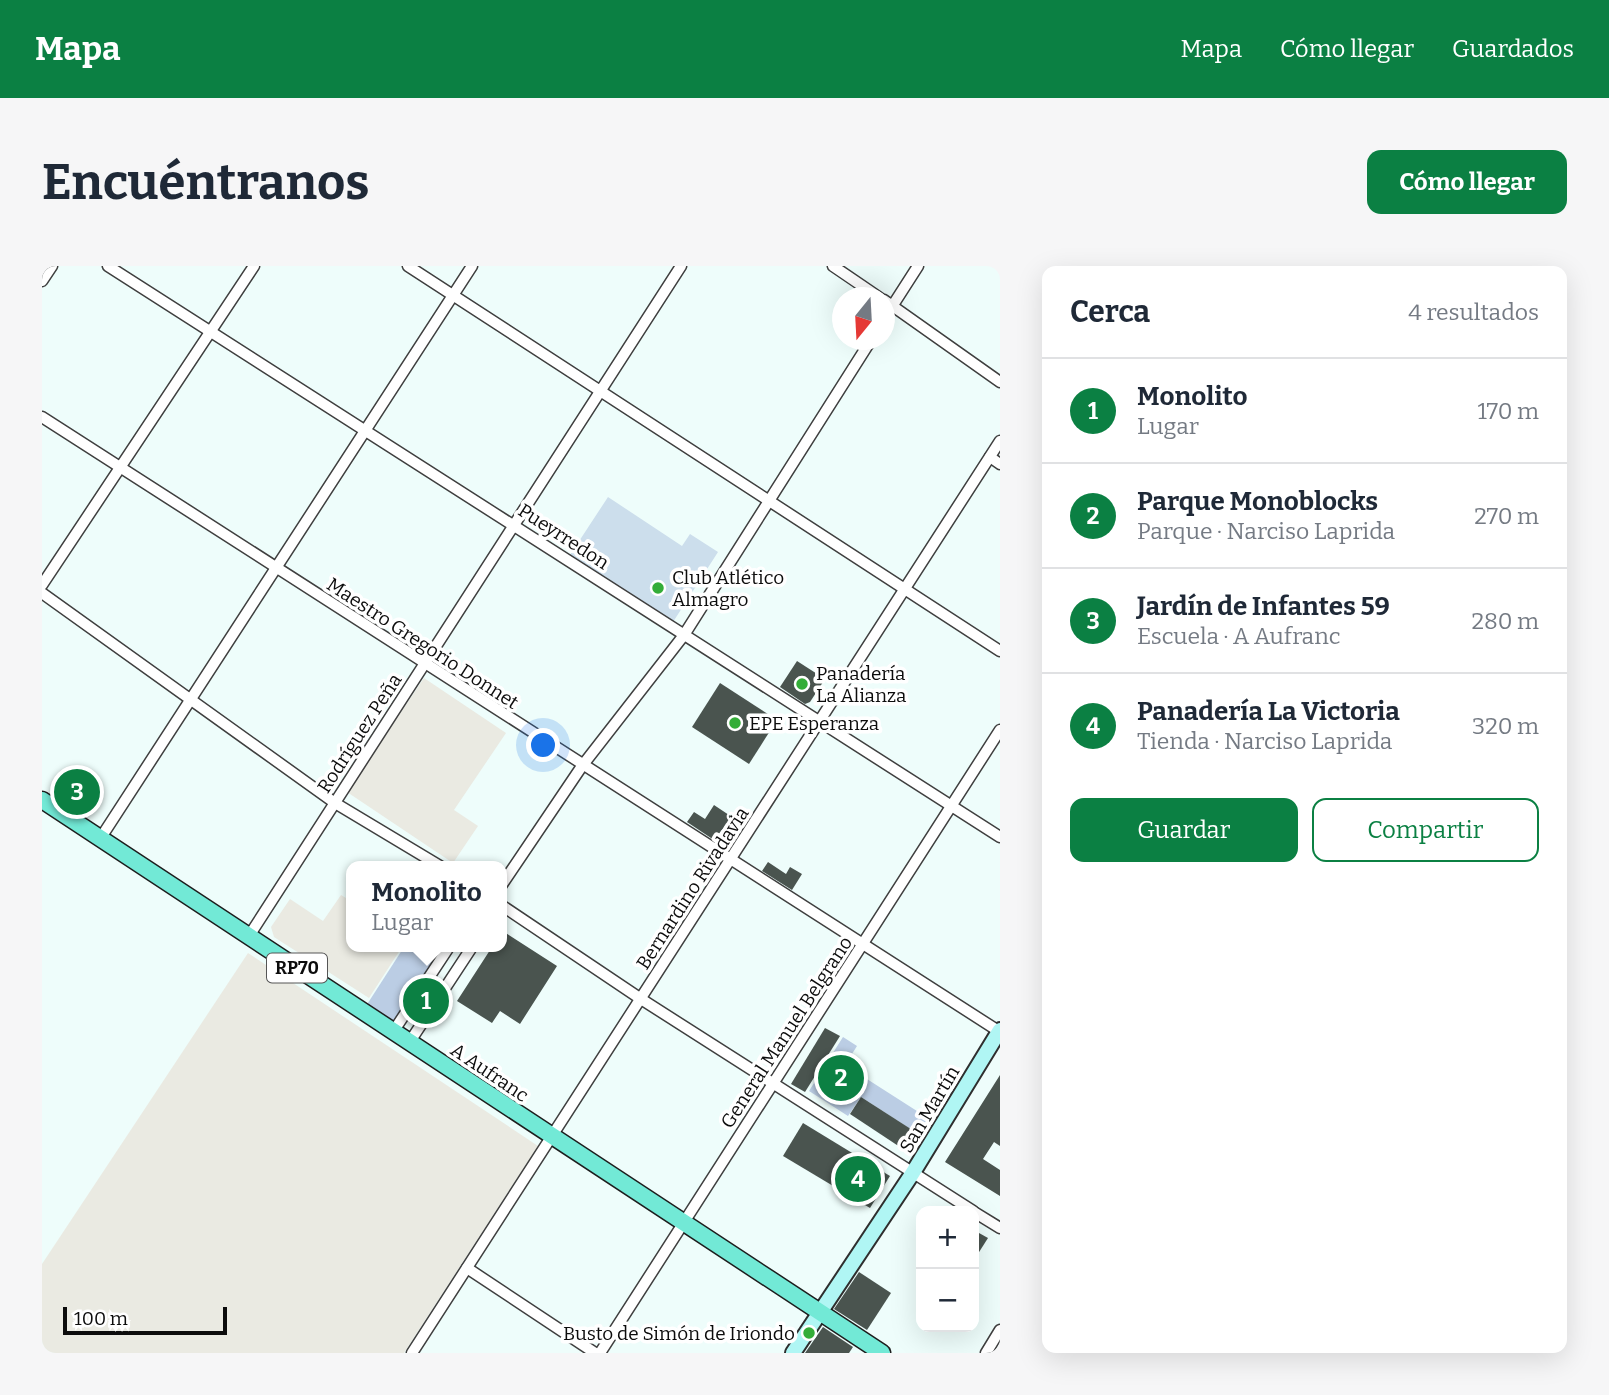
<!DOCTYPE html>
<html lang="es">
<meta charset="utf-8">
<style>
:root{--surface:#fff;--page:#f6f6f7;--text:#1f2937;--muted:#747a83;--line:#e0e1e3;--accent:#0b8043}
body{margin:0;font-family:Bitter,serif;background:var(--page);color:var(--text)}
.controls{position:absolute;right:21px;bottom:21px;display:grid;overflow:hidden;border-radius:14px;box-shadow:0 7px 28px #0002}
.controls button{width:63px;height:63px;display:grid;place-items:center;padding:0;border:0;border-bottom:2px solid var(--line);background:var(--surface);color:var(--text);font:35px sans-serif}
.compass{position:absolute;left:790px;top:21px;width:63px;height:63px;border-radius:50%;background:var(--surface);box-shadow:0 7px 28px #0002;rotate:198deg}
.scale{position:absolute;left:21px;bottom:18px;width:164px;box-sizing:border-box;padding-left:7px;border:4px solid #0c0c0c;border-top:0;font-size:19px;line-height:24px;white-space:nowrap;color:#0c0c0c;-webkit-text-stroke:5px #fff;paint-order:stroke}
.you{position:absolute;left:502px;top:480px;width:24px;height:24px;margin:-18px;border:5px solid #fff;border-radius:50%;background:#1a73e8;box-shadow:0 0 0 10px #1a73e833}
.badge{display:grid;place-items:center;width:46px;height:46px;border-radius:50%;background:var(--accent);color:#fff;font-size:23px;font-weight:700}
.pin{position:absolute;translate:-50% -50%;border:4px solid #fff;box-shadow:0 2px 7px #0006}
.popup{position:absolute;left:304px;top:595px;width:161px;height:91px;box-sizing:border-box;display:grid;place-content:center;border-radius:14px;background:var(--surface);filter:drop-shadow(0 2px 5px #0005);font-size:23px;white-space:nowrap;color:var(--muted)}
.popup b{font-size:26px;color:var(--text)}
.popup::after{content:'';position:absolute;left:50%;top:100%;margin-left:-14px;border:14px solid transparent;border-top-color:var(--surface)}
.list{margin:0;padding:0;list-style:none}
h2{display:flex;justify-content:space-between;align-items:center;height:91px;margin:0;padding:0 28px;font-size:30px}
h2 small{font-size:23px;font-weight:400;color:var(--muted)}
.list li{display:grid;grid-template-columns:46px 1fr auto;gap:21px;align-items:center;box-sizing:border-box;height:105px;padding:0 28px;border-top:2px solid var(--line)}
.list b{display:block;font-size:26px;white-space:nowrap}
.list p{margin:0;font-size:23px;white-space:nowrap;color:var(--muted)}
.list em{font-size:23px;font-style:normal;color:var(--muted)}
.actions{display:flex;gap:14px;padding:21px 28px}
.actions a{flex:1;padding:16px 0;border:2px solid var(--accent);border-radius:14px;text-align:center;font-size:24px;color:var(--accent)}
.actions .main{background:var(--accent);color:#fff}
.map{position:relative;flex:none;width:958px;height:1087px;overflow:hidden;border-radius:14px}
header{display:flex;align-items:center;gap:42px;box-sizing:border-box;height:98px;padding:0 35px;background:var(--accent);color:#fff}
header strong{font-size:33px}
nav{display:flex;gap:38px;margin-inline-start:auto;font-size:24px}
.intro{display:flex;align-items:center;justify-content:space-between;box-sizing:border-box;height:168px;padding:0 42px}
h1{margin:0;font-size:49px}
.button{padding:18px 32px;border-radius:14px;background:var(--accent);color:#fff;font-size:24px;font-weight:700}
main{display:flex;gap:42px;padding:0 42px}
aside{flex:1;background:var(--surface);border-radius:14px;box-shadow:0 7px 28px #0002}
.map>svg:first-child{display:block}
.industrial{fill:#eaeae2}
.green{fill:#bbcde4}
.pitch{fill:#ccdeec}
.building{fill:#4a544f}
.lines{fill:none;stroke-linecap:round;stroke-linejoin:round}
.minor-casing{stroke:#3f3f3f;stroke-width:13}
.secondary-casing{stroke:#2e2e2e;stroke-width:18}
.primary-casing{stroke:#1d1d1d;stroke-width:19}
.minor{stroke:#fff;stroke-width:10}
.secondary{stroke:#b0f6f4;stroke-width:14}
.primary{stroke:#72e9d6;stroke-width:16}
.poi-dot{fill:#34ad38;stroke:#fff;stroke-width:2.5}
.labels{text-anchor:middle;stroke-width:7;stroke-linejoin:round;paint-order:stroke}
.shield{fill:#fff;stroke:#555;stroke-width:2}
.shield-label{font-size:18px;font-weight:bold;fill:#0c0c0c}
.street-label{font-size:19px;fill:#0c0c0c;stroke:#fff}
.poi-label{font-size:19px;fill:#0c0c0c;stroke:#fff;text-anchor:start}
</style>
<header>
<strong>Mapa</strong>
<nav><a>Mapa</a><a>Cómo llegar</a><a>Guardados</a></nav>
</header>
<div class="intro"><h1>Encuéntranos</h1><a class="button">Cómo llegar</a></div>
<main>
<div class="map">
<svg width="958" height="1087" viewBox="0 0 958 1087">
<rect width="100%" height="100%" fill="#eefdfb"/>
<!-- industrial -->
<g class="industrial">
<polygon points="382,412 464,467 412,544 436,560 411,597 305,526"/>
<polygon points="299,629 309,635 309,681 360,681 327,732 232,671 229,661 248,633 281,655"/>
<polygon points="206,687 496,880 362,1087 0,1087 0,998"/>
</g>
<!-- green -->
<g class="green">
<polygon points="362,681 402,681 352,758 324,740"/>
<polygon points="801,771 815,780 803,799 889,854 879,870 819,831 806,850 767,825"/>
</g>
<!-- pitch -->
<polygon class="pitch" points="566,231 640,280 648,268 676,286 631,356 528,289"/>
<!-- building -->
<g class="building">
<polygon points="755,395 783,413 768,436 763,438 738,421"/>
<polygon points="678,417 735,454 707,498 650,461"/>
<polygon points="672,539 690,551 672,574 645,556 652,546 663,553"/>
<polygon points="726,596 744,608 748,601 760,608 750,624 720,605"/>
<polygon points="459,664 515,700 478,758 458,745 450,757 415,735 450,681 459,681"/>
<polygon points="783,762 798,770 763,826 749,818"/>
<polygon points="958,809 958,880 952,876 941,893 958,904 958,930 903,896"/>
<polygon points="819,831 875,867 864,885 808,848"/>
<polygon points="761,857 848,910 828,942 741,890"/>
<polygon points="937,967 946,972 932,994 932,976"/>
<polygon points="817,1006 849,1027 825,1064 792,1043"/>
<polygon points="781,1061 811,1081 807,1087 763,1087"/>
</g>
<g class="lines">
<defs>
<g id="minor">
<polyline points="66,0 958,571"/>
<polyline points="366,0 958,385"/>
<polyline points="791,0 838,32"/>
<polyline points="0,15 10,0"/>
<polyline points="842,34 958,116"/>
<polyline points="842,53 876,0"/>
<polyline points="0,151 958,766"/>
<polyline points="948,191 958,198"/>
<polyline points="0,319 212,0"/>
<polyline points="0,327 293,537 398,600"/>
<polyline points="58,573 430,0"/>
<polyline points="459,620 540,500 642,369 829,74"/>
<polyline points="459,639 599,733 931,945"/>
<polyline points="207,670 639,0"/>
<polyline points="351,766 407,681"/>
<polyline points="367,777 430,681"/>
<polyline points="932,946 958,962"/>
<polyline points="425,1002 553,1087"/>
<polyline points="370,1087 958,175"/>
<polyline points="558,1087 958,464"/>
<polyline points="944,1087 958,1064"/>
</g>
<polyline id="secondary" points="751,1087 870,908 958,764"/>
<polyline id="primary" points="0,534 840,1087"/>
</defs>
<!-- minor casing -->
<use href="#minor" class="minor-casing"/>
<!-- secondary casing -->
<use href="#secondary" class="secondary-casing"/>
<!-- primary casing -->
<use href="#primary" class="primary-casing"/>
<!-- minor -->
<use href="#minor" class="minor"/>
<!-- secondary -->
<use href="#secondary" class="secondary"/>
<!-- primary -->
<use href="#primary" class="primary"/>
</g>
<!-- markers -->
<g class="poi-dot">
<circle cx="616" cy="322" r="7"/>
<circle cx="760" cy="418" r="7"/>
<circle cx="693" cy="457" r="7"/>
<circle cx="767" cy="1067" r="7"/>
</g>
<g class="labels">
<!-- shield labels -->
<rect class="shield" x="225" y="687.5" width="60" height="29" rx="5"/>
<g class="shield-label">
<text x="255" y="708">RP70</text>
</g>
<!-- street labels -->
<g class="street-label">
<text transform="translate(522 270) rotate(33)" y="7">Pueyrredon</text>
<text transform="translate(381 377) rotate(33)" y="7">Maestro Gregorio Donnet</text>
<text transform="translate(317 467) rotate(-57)" y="7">Rodríguez Peña</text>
<text transform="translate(650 622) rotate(-57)" y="7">Bernardino Rivadavia</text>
<text transform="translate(744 766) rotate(-57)" y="7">General Manuel Belgrano</text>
<text transform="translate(448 806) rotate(34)" y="7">A Aufranc</text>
<text transform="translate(887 843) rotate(-59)" y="7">San Martín</text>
</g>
<!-- poi labels -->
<g class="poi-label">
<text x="630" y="318">Club Atlético<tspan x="630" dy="22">Almagro</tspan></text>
<text x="774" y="414">Panadería<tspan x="774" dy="22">La Alianza</tspan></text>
<text x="707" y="464">EPE Esperanza</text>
<text x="753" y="1074" text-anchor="end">Busto de Simón de Iriondo</text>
</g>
</g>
</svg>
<div class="controls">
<button>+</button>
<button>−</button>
</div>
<svg class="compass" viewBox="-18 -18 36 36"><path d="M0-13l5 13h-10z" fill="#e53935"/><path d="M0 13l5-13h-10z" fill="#747a83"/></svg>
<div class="scale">100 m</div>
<div class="you"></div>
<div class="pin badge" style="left:384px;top:735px">1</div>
<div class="popup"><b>Monolito</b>Lugar</div>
<div class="pin badge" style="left:799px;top:812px">2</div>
<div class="pin badge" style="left:35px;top:526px">3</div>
<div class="pin badge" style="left:816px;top:913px">4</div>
</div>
<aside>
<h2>Cerca<small>4 resultados</small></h2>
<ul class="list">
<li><span class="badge">1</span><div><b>Monolito</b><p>Lugar</p></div><em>170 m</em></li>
<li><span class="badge">2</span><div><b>Parque Monoblocks</b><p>Parque · Narciso Laprida</p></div><em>270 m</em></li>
<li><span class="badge">3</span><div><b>Jardín de Infantes 59</b><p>Escuela · A Aufranc</p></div><em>280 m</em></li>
<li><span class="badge">4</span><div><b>Panadería La Victoria</b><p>Tienda · Narciso Laprida</p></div><em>320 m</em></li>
</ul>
<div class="actions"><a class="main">Guardar</a><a>Compartir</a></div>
</aside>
</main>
